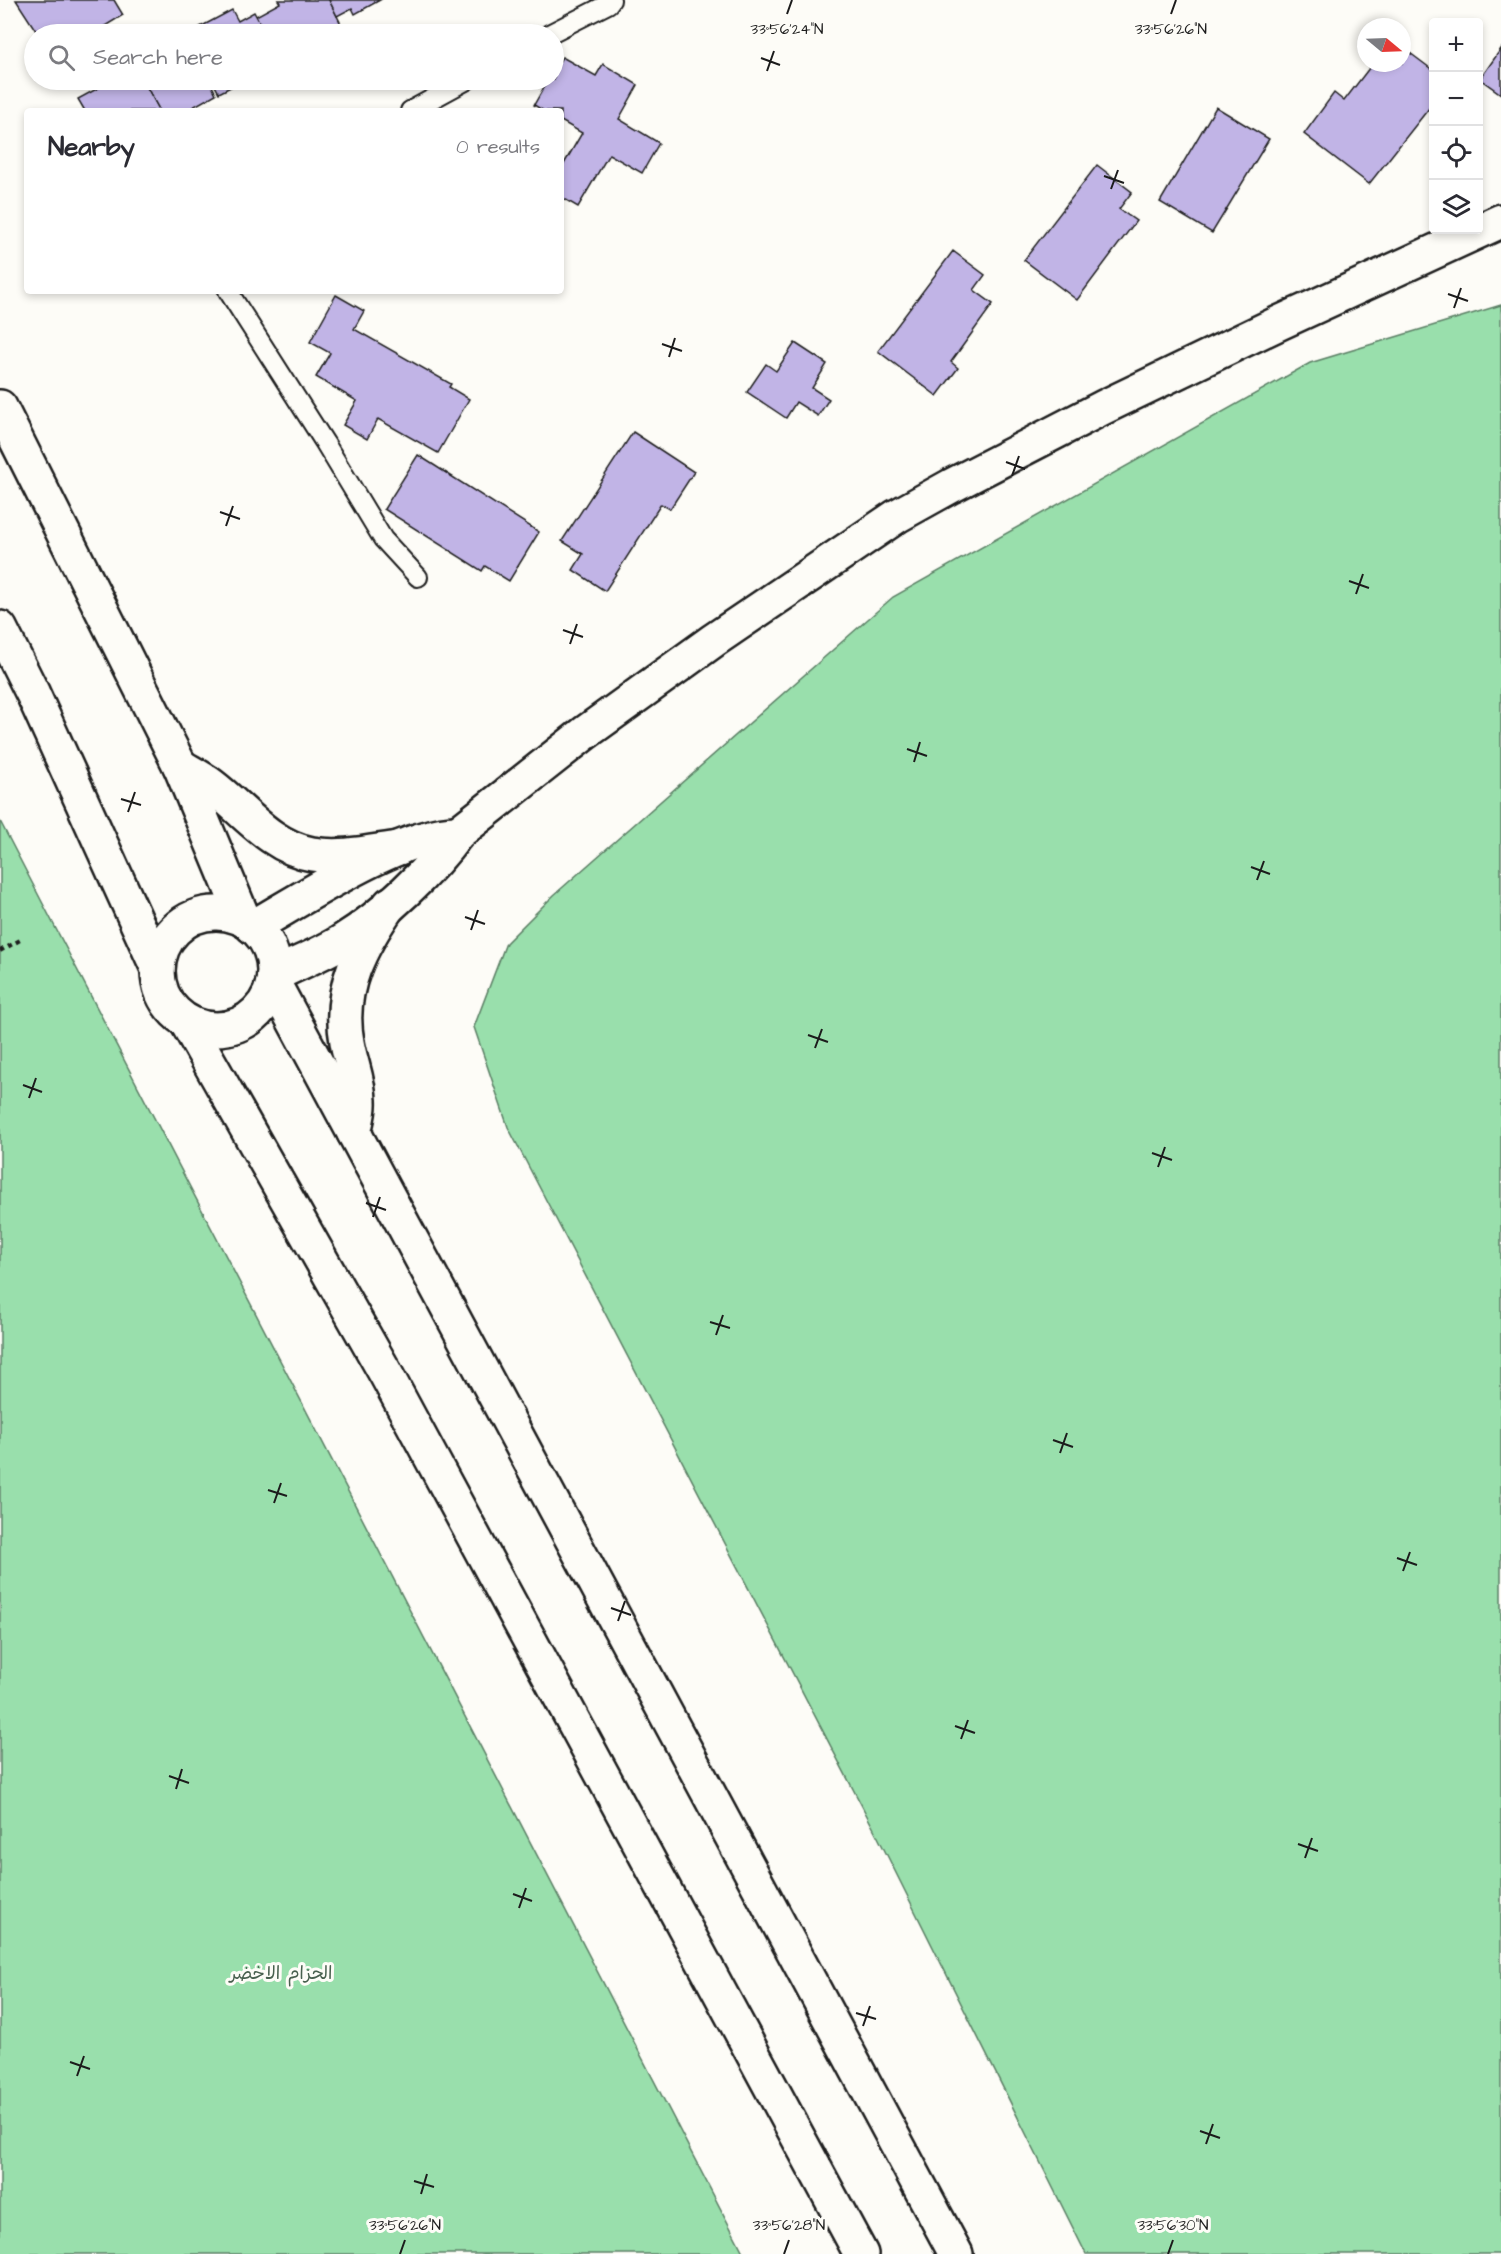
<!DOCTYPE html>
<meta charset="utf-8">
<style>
:root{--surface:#fff;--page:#f7f7f7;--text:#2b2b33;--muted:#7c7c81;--line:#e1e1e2}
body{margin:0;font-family:"Architects Daughter","Playpen Sans Arabic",sans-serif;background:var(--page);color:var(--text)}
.controls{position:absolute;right:18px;top:18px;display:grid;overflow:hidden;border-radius:6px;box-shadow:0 3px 9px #0003}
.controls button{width:54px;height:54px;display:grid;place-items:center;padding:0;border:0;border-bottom:2px solid var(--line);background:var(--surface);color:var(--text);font:30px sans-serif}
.compass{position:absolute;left:1357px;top:18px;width:54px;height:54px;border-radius:50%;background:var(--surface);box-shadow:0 3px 9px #0003;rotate:109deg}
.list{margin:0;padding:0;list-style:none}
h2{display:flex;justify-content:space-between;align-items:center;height:78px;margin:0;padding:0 24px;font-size:26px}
h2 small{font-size:20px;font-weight:400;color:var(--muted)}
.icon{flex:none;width:33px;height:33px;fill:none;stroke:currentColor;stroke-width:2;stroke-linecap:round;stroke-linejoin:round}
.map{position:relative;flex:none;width:1501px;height:2254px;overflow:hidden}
.search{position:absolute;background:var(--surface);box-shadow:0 3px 9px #0003;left:24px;top:24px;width:540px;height:66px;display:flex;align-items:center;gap:15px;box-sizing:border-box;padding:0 21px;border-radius:33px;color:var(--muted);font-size:22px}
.panel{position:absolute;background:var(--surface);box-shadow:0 3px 9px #0003;left:24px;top:108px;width:540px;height:186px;border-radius:6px}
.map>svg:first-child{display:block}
.green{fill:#99dfac;stroke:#5a7e64;stroke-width:1.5}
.building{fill:#c1b4e6;stroke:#1c1c1c;stroke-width:1.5}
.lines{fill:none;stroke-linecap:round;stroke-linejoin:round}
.service-casing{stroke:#1c1c1c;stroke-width:22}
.tertiary-casing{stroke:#1c1c1c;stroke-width:38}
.primary-casing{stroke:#1c1c1c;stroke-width:38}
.path{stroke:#1c1c1c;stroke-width:4;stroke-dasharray:4.5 4.5;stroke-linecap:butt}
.service{stroke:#fdfcf7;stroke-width:18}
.tertiary{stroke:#fdfcf7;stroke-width:33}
.primary{stroke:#fdfcf7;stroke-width:33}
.ticks{fill:none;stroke:#1c1c1c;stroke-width:2}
.labels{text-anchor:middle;stroke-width:6;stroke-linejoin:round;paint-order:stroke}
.park-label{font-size:18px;fill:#48604e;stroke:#fdfcf7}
.ticks-label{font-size:15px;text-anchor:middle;fill:#1c1c1c;stroke:#fdfcf7;stroke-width:6;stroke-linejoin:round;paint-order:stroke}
</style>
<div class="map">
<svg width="1501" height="2254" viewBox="0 0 1501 2254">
<rect width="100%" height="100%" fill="#fdfcf7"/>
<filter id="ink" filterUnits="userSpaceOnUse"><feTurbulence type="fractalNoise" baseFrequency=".0167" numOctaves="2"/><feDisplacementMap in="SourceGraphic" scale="12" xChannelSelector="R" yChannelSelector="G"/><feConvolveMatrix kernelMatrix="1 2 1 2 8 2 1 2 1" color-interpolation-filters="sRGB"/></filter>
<g filter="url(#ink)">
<!-- green -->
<g class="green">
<polygon points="1501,305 1501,2254 1086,2254 877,1835 508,1127 474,1027 506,943 554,895 893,597 1310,363"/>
<polygon points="0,821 744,2254 0,2254"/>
</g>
<!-- building -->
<g class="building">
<polygon points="16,0 114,0 123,15 92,34 38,34"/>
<polygon points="278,0 329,0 341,24 322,34 266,34 256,16 280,3"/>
<polygon points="329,0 380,0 355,14 352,8 337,16"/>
<polygon points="232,10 238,21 254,12 266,34 187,34"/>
<polygon points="1402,47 1434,71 1434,102 1369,184 1304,134 1334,93 1344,101 1373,63 1402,63"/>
<polygon points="1501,49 1501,94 1480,79"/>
<polygon points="562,57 596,76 603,64 638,85 619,119 659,143 642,173 609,154 578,207 561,197 561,169 582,133 561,121 561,111 544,111 534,105 548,80 554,80 554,71"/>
<polygon points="113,80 143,80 160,111 85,111 78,99"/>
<polygon points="143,80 209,80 216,94 186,111 160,111"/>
<polygon points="212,80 244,80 219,93"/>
<polygon points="1216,107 1269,139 1212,233 1160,202"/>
<polygon points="1097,165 1132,192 1119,209 1136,221 1077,300 1024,260"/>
<polygon points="953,251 985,275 974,290 993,304 951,362 958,368 937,396 878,351"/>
<polygon points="336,295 364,311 354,329 451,384 449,387 469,399 438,453 378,419 367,439 343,425 357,401 316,377 330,353 310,342"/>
<polygon points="795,343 827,364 812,388 829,399 818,416 796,402 786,418 747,392 766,364 776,371"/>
<polygon points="633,432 694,472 670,509 661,504 605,591 573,570 583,554 562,541"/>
<polygon points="418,455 539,532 509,581 485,566 482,571 384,509"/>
</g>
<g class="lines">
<defs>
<g id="service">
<polyline points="549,34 608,4 611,0"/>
<polyline points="410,111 467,80"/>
<polyline points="228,291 325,443 383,539 418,577"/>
</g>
<g id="tertiary">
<path d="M253,927C300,900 406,831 458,833"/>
<path d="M274,975C297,963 323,954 344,940C383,916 431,870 458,833L585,733L714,640L897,516L951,486L1104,407L1279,323L1501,221"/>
</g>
<g id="primary">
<polyline points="0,407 180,766 244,920"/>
<polyline points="0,628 33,694 158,969"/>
<path d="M180,766C190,772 202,778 211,785C243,809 270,847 312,854C341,859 370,852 399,848"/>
<circle cx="216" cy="971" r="58"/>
<polyline points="273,982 956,2254"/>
<polyline points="186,1021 386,1374 861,2254"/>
<path d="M354,1133C356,1123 360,1111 359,1101C359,1081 350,1061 347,1042C337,989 361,946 390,904"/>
</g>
</defs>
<!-- service casing -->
<use href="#service" class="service-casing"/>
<!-- tertiary casing -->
<use href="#tertiary" class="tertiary-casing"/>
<!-- primary casing -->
<use href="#primary" class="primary-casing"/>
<!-- path -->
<polyline class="path" points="0,951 22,939"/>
<!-- service -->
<use href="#service" class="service"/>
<!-- tertiary -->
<use href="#tertiary" class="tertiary"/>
<!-- primary -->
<use href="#primary" class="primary"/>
</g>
</g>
<!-- ticks -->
<path class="ticks" d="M787,14L792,0M1171,14L1176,0M761,58L780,65M767,71L774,51M1104,176L1124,183M1111,189L1118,170M1448,294L1468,301M1454,308L1461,288M662,344L682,351M669,357L675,338M1006,462L1025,469M1012,476L1019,456M220,512L240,519M226,526L233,506M1349,581L1369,588M1356,594L1363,574M563,630L583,637M570,644L577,624M907,749L927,756M914,762L920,742M121,799L141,805M128,812L135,792M1251,867L1270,874M1257,880L1264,861M465,917L485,924M471,930L478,910M808,1035L828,1042M815,1048L822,1029M23,1085L42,1092M29,1098L36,1078M1152,1153L1172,1160M1158,1167L1165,1147M366,1203L386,1210M373,1217L380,1197M710,1322L730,1328M716,1335L723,1315M1053,1440L1073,1447M1060,1453L1067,1433M268,1490L287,1496M274,1503L281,1483M1397,1558L1417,1565M1403,1571L1410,1552M611,1608L631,1615M618,1621L625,1601M955,1726L975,1733M961,1739L968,1720M169,1776L189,1783M176,1789L182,1769M1298,1844L1318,1851M1305,1858L1312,1838M513,1894L532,1901M519,1908L526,1888M856,2013L876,2019M863,2026L870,2006M70,2062L90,2069M77,2076L84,2056M1200,2131L1220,2138M1206,2144L1213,2124M414,2181L434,2187M421,2194L427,2174M400,2254L405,2240M784,2254L789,2240M1168,2254L1173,2240"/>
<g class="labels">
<!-- park labels -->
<g class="park-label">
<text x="281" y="1979">الحزام الاخضر</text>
</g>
</g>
<g class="ticks-label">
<text x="787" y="34">33°56'24"N</text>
<text x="1171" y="34">33°56'26"N</text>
<text x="405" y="2230">33°56'26"N</text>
<text x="789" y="2230">33°56'28"N</text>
<text x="1173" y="2230">33°56'30"N</text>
</g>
</svg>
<div class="controls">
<button>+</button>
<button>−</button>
<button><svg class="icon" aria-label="locate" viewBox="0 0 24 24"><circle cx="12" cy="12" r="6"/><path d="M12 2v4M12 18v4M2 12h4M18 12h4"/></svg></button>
<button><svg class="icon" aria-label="layers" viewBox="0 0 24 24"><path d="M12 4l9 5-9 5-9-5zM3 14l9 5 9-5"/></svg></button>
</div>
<svg class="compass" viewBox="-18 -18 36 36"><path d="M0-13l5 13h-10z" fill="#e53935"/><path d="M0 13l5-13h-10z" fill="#7c7c81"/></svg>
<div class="search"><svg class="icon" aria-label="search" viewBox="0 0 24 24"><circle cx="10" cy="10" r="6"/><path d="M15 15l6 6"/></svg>Search here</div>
<section class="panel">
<h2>Nearby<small>0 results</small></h2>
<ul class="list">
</ul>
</section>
</div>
